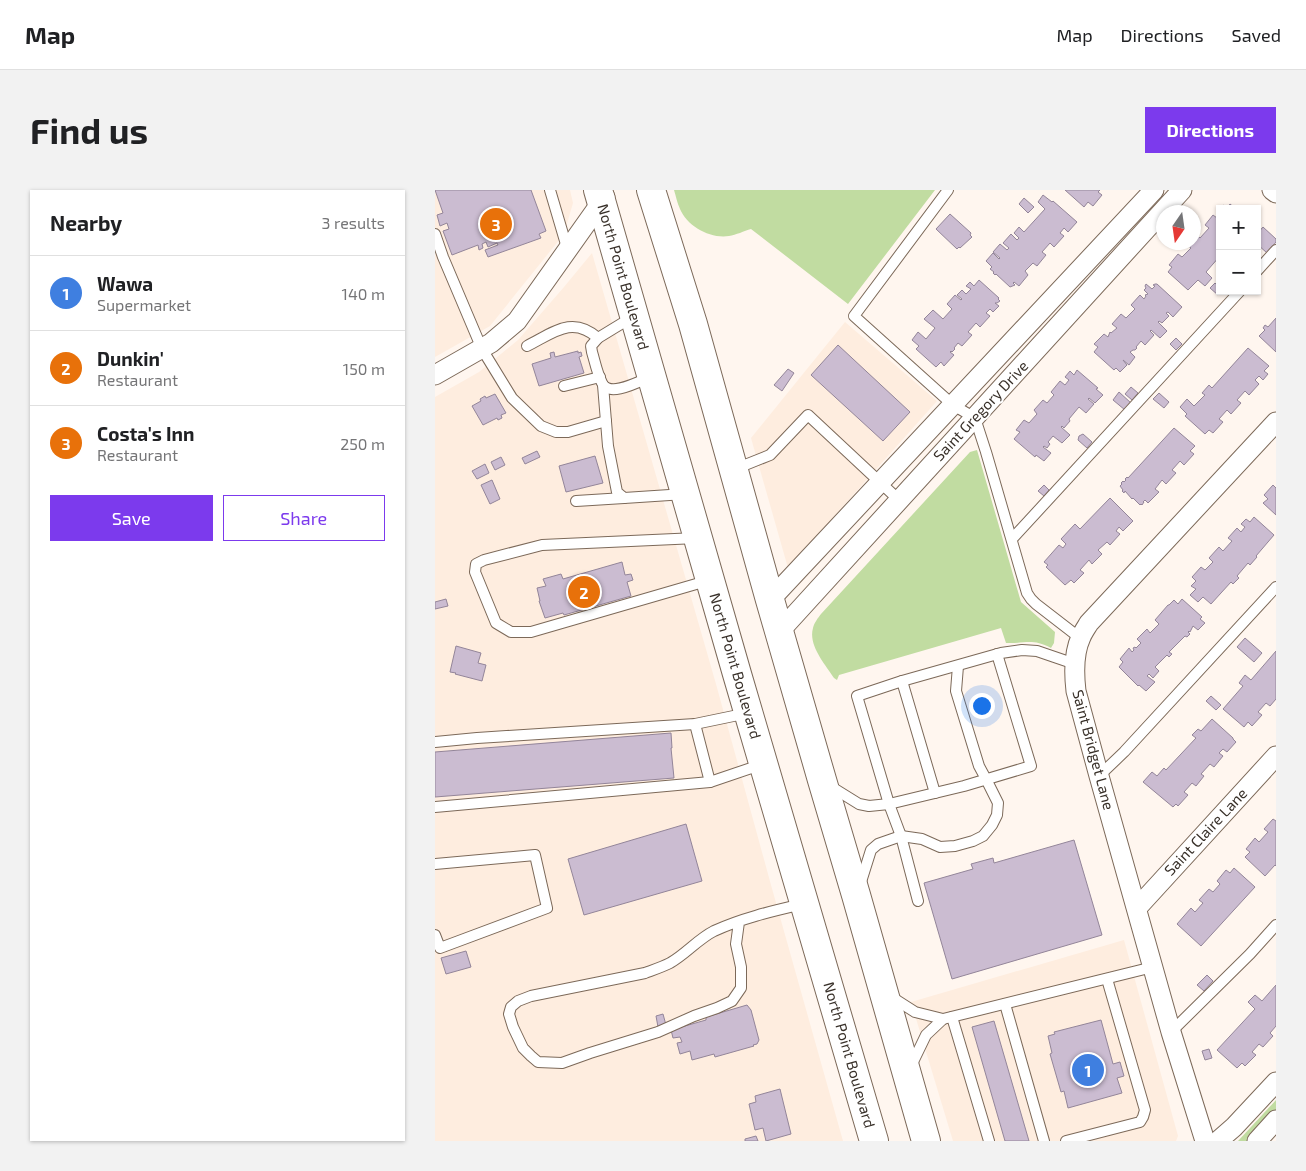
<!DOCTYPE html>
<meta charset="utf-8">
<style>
:root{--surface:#fff;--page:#f2f2f2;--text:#202124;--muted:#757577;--line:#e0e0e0;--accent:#7c3aed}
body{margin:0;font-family:"Exo 2",sans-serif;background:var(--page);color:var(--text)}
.controls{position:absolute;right:15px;top:15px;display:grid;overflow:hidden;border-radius:0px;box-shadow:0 1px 4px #0004}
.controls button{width:45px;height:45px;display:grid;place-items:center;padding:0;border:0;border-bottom:1px solid var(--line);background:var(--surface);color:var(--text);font:25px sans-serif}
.compass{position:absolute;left:721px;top:15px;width:45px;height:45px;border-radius:50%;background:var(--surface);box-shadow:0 1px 4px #0004;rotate:193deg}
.you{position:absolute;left:546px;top:515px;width:18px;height:18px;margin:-12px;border:4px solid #fff;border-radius:50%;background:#1a73e8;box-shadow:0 0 0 8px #1a73e833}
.badge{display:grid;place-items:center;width:32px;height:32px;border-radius:50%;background:var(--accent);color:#fff;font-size:16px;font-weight:700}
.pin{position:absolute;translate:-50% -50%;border:2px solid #fff;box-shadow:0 1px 5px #0006}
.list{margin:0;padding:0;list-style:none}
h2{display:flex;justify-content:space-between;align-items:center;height:65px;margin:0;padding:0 20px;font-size:21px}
h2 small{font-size:16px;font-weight:400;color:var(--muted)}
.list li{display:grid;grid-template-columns:32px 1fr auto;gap:15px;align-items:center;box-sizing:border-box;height:75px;padding:0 20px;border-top:1px solid var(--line)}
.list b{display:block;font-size:19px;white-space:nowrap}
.list p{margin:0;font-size:16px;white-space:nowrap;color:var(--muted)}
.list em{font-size:16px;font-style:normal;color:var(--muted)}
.actions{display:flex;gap:10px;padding:15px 20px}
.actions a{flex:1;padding:11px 0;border:1px solid var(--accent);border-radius:0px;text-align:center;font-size:18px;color:var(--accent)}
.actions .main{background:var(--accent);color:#fff}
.map{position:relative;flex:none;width:841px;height:951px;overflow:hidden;border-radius:0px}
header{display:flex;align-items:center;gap:30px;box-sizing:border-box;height:70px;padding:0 25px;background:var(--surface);border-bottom:1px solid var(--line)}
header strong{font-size:24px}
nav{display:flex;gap:28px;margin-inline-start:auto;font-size:18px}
.intro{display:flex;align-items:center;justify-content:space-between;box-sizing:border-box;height:120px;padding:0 30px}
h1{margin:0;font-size:35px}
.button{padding:12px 22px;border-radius:0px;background:var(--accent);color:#fff;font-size:18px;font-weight:700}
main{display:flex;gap:30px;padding:0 30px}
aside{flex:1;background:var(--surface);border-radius:0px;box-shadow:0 1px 4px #0004}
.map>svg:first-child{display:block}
.built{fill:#feeddf}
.green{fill:#c1dca1}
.building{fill:#cbbcd1;stroke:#938599}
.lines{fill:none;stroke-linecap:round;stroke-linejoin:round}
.lane-casing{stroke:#7c6959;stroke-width:12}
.street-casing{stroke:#7c6959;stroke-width:21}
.secondary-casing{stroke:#7c6959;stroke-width:30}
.lane{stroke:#fff;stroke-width:10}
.street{stroke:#fff;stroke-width:19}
.secondary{stroke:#fff;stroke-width:28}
.labels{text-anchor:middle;stroke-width:4;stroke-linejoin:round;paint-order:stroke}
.street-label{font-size:15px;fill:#383029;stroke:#fff}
</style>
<header>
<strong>Map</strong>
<nav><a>Map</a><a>Directions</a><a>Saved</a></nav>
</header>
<div class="intro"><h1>Find us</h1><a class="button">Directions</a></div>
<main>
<aside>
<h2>Nearby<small>3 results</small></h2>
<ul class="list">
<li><span class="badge" style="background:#3f7fe0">1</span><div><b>Wawa</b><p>Supermarket</p></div><em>140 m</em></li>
<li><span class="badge" style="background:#e8710a">2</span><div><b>Dunkin'</b><p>Restaurant</p></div><em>150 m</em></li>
<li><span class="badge" style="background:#e8710a">3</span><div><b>Costa's Inn</b><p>Restaurant</p></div><em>250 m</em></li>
</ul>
<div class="actions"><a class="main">Save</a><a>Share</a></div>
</aside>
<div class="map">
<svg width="841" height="951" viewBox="0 0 841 951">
<rect width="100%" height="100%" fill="#fff6ef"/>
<!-- built -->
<g class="built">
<polygon points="0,0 135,0 138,13 129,44 55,136 0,167"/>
<polygon points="157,63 281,494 336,695 408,951 0,951 0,207 44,182 83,150 129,97"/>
<polygon points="410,132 502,211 353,378 316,248"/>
<polygon points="689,750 743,946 741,951 518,951 476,812"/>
</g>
<!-- green -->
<g class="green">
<path d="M239,0H500L413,114L316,39C309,41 301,45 294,46C275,49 252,36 245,19C242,13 241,6 239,0Z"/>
<path d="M542,260L586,412L620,442L619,453L616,458C597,448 590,454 571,453L566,438L404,485L402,490L399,488C390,474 373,455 378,438C379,433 383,428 386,424L535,262Z"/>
<polygon points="841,910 841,921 814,951 803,951"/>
</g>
<!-- building -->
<g class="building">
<polygon points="0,0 96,0 111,41 104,44 106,48 53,67 50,60 63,55 62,53 53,57 51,52 47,54 48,58 44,60 43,55 17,65 8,41 14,39 12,33 5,36 2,25 8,23"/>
<polygon points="630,0 665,0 663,2 667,5 658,16 653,12 649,17"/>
<polygon points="608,5 617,12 618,11 642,32 633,42 629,38 625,43 629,46 619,57 615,53 607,62 611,65 602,76 598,73 590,81 593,85 584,96 579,92 578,93 580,95 575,97 561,84 560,85 558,83 559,82 555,79 557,77 551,71 558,63 564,69 565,68 558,62 565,54 572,60 574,58 568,53 576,44 582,50 584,48 579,43 584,37 589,42 610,19 603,12"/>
<polygon points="589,8 599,17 593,23 584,14"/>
<polygon points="795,14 801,19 785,19 785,22 783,20 788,15 792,18"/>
<polygon points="515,24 536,43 535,45 537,47 525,58 524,57 522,59 501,39"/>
<polygon points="778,25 782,28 785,26 785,66 771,82 777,88 770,96 763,90 753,100 733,82 737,77 734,75 743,64 747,67 756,58 751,54 753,52 758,52 758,46 761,44 765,48 774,38 770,35"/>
<polygon points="828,37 841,49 841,52 832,63 822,54 822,44"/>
<polygon points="544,90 564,108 563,109 565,111 562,113 560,113 564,116 558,122 555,119 551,123 555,126 545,137 541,133 533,142 537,145 527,156 523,153 519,158 520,159 517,162 516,161 515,162 519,165 509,176 506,172 501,177 481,159 484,156 477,150 483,142 491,149 500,138 489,129 498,120 508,129 517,119 512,114 520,105 526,110 527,109 522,105 527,100 531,104 536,99 531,96 535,92 539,96"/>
<polygon points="780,93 785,98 785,101 787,101 783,105 775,98"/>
<polygon points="711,94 717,99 720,96 718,95 720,94 722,94 747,117 738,127 733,122 731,123 734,126 727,133 724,131 723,132 732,141 725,148 716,140 715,141 719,145 710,155 706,151 701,157 702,158 700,160 698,160 695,162 700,167 694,175 688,170 692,175 685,182 681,178 679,180 659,162 663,157 659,154 669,144 673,147 675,142 676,143 682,138 677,134 686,124 691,128 700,119 696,115 705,105 709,109 711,106 710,105 713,104 709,100 711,98 710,96"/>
<polygon points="841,128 841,162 824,146 830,140 828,138 830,135 833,137"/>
<polygon points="741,148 747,154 741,160 735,154"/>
<polygon points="403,155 475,222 448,251 376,185"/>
<polygon points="813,158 834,176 829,181 833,184 828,190 824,186 820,190 824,194 814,205 810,201 802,210 806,213 796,224 792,220 784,229 788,232 778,243 774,240 770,244 750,226 752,224 745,217 752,209 759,216 770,205 767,203 774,195 777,198"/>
<polygon points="143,161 143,163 146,162 147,166 144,167 149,183 104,196 97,174 116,168 115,163 119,162 120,167"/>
<polygon points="353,179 359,183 347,201 339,195"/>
<polygon points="642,180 663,198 661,199 668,205 660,213 654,208 653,209 659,214 651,223 644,217 634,229 635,231 629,238 627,236 626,237 635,245 627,253 618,246 613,252 615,254 612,258 609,256 608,257 616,263 609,271 601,265 600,267 579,249 585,242 581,240 589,230 594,233 602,224 599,220 608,210 612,213 619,205 616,202 625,191 630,195 634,190 630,187 635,181 639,185"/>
<polygon points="696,197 703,203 697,210 690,204"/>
<polygon points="684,202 696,213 690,220 678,210"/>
<polygon points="724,203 734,212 729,218 718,209"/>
<polygon points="60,204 71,223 66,225 67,228 63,230 62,228 48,235 37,216 46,211 45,209 50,206 51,208"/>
<polygon points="739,238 760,256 755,261 759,264 749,275 745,271 737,280 741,283 731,294 727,290 720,299 724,302 713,313 710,310 708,312 709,312 707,315 706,314 705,315 698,308 697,309 690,301 689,303 687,301 688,300 685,296 687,294 686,293 688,291 689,292 691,290 690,289 692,287 693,288"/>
<polygon points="648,244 657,252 652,258 643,250 644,246"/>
<polygon points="102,261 105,267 90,274 87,268"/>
<polygon points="160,266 168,293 131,302 124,276"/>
<polygon points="66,267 70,275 60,280 56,272"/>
<polygon points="50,274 54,283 42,289 37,281"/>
<polygon points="57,290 65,309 55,314 46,295"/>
<polygon points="609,295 614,300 609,306 603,301"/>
<polygon points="838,295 841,298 841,325 828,313 833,309 829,305"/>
<polygon points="675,308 698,331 688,341 684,337 681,341 685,344 675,355 672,352 663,360 667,364 657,374 654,370 645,380 649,383 639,393 636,390 630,395 611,377 613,375 609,372 624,355 628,358 631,354 626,349 640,334 645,339"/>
<polygon points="819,327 839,345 821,366 822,367 815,375 813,373 802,386 804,388 798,394 796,392 776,414 768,407 763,412 755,405 761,399 756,396 761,391 757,387 766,377 770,380 778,372 774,368 784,357 788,361 797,351 793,348 802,338 806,342 810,337 806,334 811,329 815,332"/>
<polygon points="187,372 190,385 196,384 198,390 192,392 196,406 129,425 128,423 110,428 104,411 105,411 102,398 111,396 108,389 126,384 128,389"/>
<polygon points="11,409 13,416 0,419 0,412"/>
<polygon points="747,409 767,427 765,429 770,433 763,440 758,436 755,442 754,441 753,442 755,444 752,447 750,446 734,462 737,464 734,467 732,465 720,477 724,481 718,488 714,484 712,486 720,492 711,501 704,495 703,496 684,477 688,472 685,469 694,458 697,462 699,460 698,458 700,457 701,458 706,453 702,449 712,439 715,443 724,434 720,430 733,415 734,415 739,410 743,414"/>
<polygon points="810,448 827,463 819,472 802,457"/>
<polygon points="21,456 46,463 43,473 51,475 47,491 20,484 21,483 15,482"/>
<polygon points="841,461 841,509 835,516 831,513 823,522 827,525 817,536 813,532 809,537 788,519 808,496 804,493 810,485 816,490"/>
<polygon points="776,506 786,515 781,520 771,511"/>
<polygon points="777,529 798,548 798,549 801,552 792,562 788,559 784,563 788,566 779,577 775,574 766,584 769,586 761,596 757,593 749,602 753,605 743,616 741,614 738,617 708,592 717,582 722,586 729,578 731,580 761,548 757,545 763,539 766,541"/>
<polygon points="236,543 237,558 236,558 239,588 0,607 0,562"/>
<polygon points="838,629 841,631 841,676 840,675 830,686 810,667 815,662 811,659 820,648 824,652 833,642 829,639"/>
<polygon points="251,634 267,691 149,725 133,669"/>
<polygon points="639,650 667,745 517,789 489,693 538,679 536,674 558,668 559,673"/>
<polygon points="799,678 820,697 766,756 742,734 756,718 760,722 768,713 764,710 774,699 778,702 785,694 782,691 791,680 795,683"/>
<polygon points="31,761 36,777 11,784 6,768"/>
<polygon points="772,785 778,791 769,801 762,795"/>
<polygon points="841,795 841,836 835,843 838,846 828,857 824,854 817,862 821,865 810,876 807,873 802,878 782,860 820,819 813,812 820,805 827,811"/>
<polygon points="312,815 316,820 324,850 322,854 318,855 319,856 280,867 279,864 257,870 255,861 245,864 242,853 247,852 245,847 238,848 236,840 271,830 271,827"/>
<polygon points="228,824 231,835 223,837 221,826"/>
<polygon points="666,830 678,874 685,872 689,886 682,888 687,903 633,918 629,901 626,902 615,864 617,863 613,846 620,844 619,842"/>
<polygon points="559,831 594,951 570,951 537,837"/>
<polygon points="774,859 777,868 770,870 767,861"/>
<polygon points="345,899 356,944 331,951 328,938 320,940 314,914 321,912 320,906"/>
<polygon points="321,946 323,951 310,951 310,949"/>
</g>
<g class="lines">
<defs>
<g id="lane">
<polyline points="115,0 133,61"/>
<polyline points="513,0 419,126 518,215 540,228 551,262 592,403 596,409 601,414 645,448"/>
<polyline points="0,44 8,67 47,159 77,208 106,236 121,242 133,242 171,231"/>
<polyline points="822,81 841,60"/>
<path d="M199,126L163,148L156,156L157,162C160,172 162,183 167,193C174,208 203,192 215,187"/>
<path d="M92,156C118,143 137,125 163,148"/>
<polyline points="168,195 173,256 182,302 189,308 250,304"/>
<polyline points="129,196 165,187"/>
<polyline points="300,279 335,265 373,225 464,310"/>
<polyline points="141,311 189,308"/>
<polyline points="262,348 107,355 49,370 41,374 40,382 61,433 76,442 96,442 275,390"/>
<polyline points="577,349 805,101"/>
<polyline points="467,491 500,603"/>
<polyline points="260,534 275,592"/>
<polyline points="0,552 42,548 260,534 313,523"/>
<polyline points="664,586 689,562 841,397"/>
<polyline points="395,596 424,614 434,616 454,614 529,596 596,576 562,464"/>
<polyline points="0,617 275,592 328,574"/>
<polyline points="0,674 100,665 112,718 5,758 0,745"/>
<polyline points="425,695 436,660 443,654 466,646 487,649 505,657 520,656 538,651 548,646 557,635 562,625 563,613 551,589 544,576 521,501 523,476"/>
<polyline points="483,711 466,646 454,614 422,506 467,491 566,463 587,460 602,461 640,474"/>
<path d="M304,732L301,754L306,777V798L297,811L282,818L259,826L223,842L155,863L127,873L103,872L96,866L88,858L78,837L74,824L76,817L83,811L96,806L210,783C218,780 227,777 235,773C251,764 263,749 279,741C307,728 338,721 368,714"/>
<polyline points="455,806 480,822 508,829"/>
<polyline points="570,814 609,951"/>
<polyline points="517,827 554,951"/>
<polyline points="736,842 815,764 841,735"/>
<polyline points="476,876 491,845 508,829 718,777"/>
<polyline points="631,951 705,932 708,927 710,920 672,789"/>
</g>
<g id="street">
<polyline points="837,0 841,3"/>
<polyline points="0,185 56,153 82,131 170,7"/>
<polyline points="335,410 719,0"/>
<polyline points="345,441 747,0"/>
<polyline points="702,718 841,566"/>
<path d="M770,951L736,842L664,586L641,501C639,484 638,464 646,447C648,442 651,438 654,433L841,232"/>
<polyline points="783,951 799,937 841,892"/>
<polyline points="822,951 841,930"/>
</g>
<g id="secondary">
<polyline points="163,0 302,484 439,951"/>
<polyline points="216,0 258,134 335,410 387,590 421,705 491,951"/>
</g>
</defs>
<!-- lane casing -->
<use href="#lane" class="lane-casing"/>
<!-- street casing -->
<use href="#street" class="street-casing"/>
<!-- secondary casing -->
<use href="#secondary" class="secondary-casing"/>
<!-- lane -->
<use href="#lane" class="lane"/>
<!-- street -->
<use href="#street" class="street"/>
<!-- secondary -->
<use href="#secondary" class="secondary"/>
</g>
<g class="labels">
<!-- street labels -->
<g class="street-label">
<text transform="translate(188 87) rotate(74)" y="5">North Point Boulevard</text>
<text transform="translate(546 221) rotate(-47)" y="5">Saint Gregory Drive</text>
<text transform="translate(300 476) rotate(74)" y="5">North Point Boulevard</text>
<text transform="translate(658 560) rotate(75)" y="5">Saint Bridget Lane</text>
<text transform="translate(771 642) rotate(-47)" y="5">Saint Claire Lane</text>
<text transform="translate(414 865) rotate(74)" y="5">North Point Boulevard</text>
</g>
</g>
</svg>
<div class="controls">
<button>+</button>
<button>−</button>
</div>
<svg class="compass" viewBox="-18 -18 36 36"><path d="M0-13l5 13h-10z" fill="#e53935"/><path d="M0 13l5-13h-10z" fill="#757577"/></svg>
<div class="you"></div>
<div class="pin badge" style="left:653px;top:880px;background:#3f7fe0">1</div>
<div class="pin badge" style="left:149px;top:402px;background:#e8710a">2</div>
<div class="pin badge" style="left:61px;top:34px;background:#e8710a">3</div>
</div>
</main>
